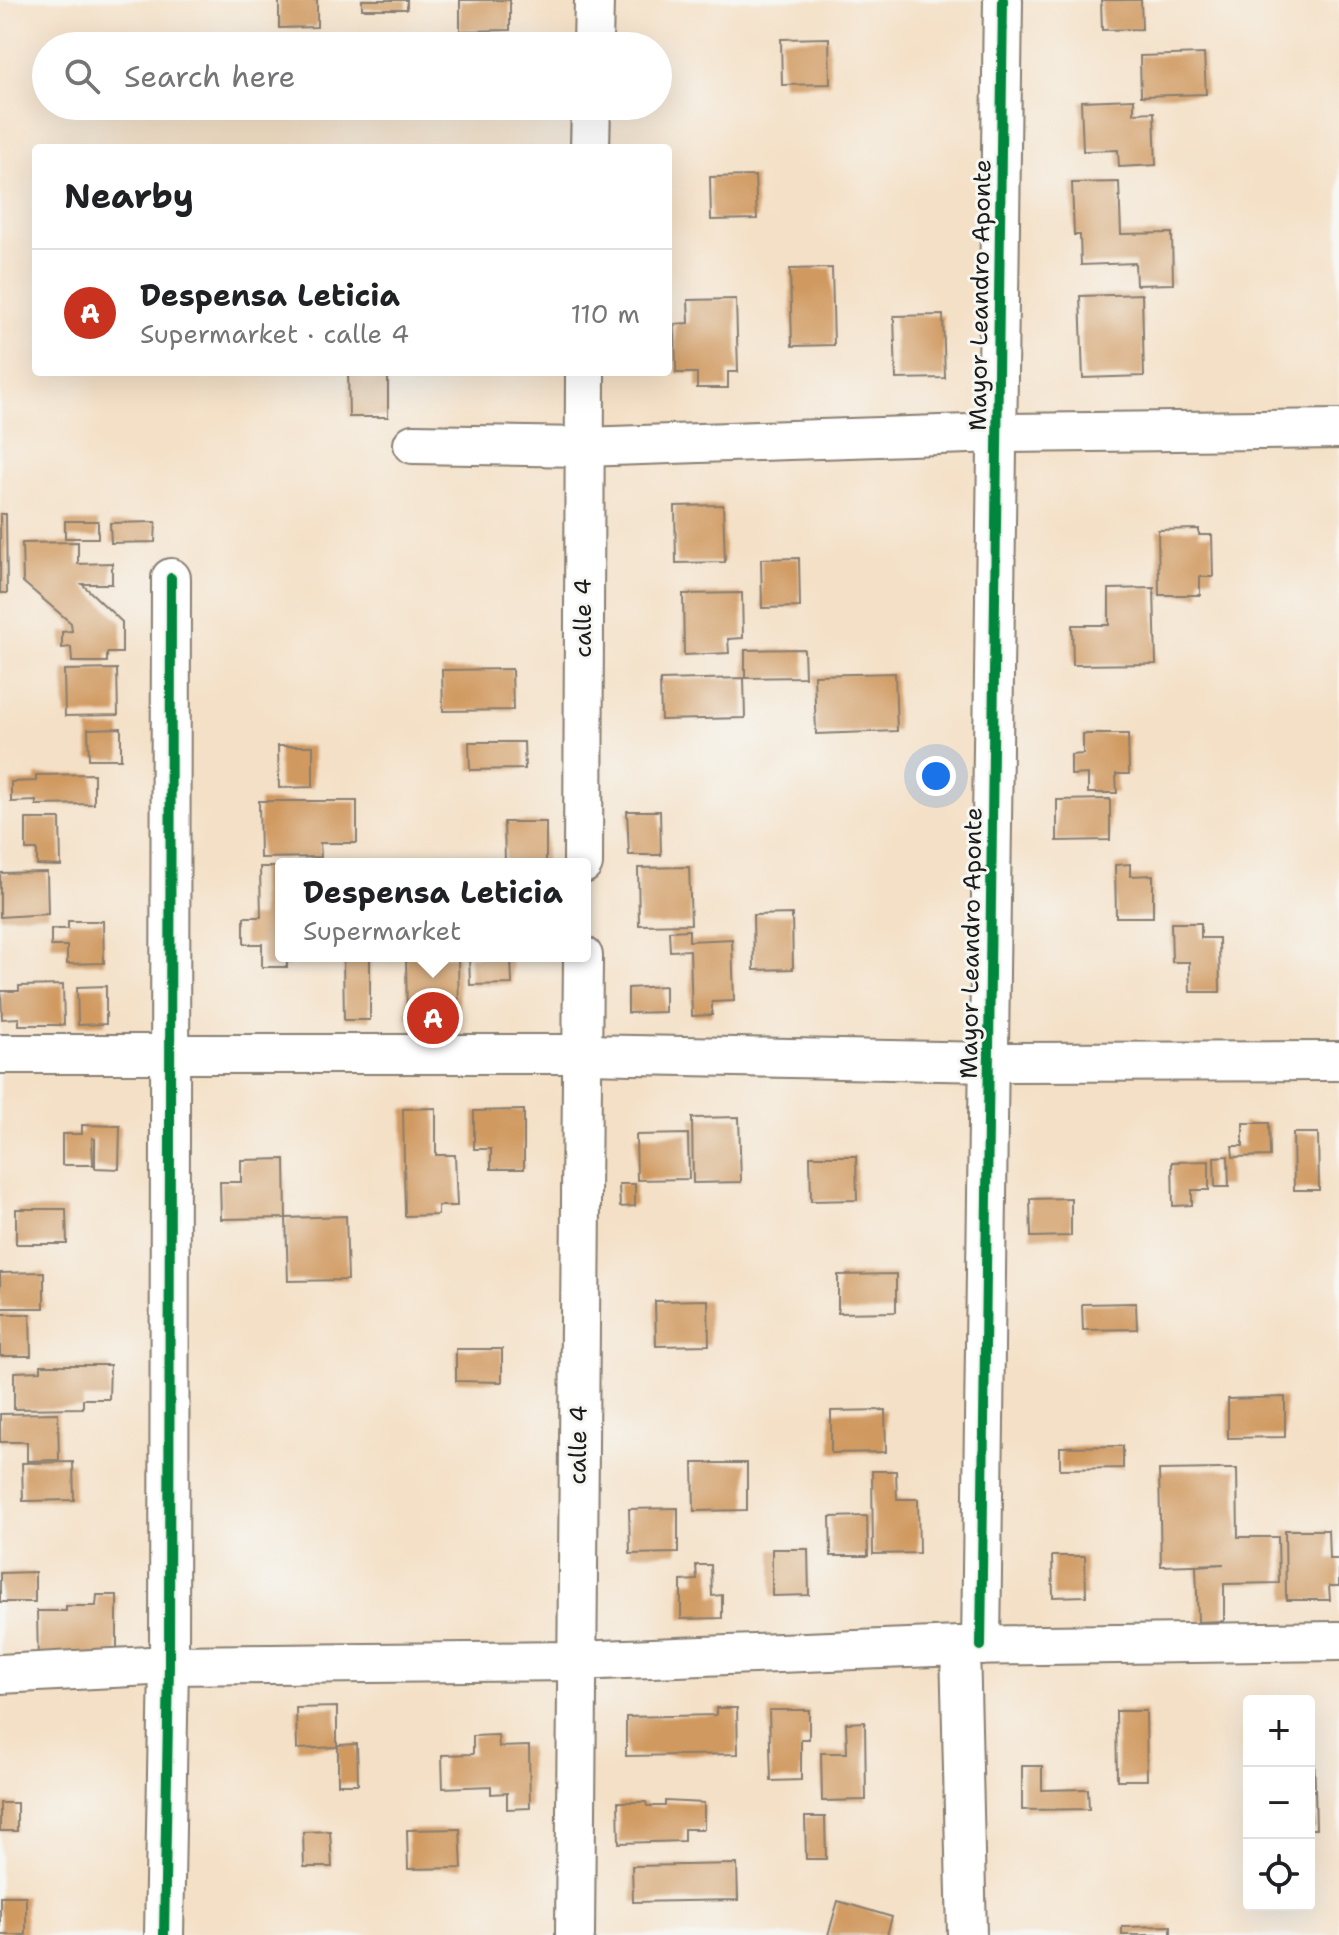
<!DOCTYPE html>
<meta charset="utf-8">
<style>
:root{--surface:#fff;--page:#f6f6f6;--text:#202124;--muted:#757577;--line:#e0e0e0;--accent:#c8321e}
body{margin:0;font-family:"Shantell Sans",sans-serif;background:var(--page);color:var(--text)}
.controls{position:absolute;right:24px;bottom:24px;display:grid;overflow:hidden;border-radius:8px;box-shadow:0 8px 32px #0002}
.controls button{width:72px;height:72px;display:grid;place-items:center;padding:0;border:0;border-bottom:2px solid var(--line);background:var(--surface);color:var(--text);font:40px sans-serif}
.you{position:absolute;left:936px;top:776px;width:28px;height:28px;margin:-20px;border:6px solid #fff;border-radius:50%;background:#1a73e8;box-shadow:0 0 0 12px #1a73e833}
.badge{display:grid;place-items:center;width:52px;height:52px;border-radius:50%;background:var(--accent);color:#fff;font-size:26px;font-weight:700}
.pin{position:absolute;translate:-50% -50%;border:4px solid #fff;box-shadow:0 2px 8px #0006}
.popup{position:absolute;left:275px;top:858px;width:316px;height:104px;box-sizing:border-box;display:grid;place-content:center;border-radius:8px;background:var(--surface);filter:drop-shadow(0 2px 6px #0005);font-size:26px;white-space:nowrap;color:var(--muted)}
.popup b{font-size:30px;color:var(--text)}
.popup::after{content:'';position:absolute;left:50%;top:100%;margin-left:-16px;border:16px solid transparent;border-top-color:var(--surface)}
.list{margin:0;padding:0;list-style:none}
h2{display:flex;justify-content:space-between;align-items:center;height:104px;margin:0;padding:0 32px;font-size:34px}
h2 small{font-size:26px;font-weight:400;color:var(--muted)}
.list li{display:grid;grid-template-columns:52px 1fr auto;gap:24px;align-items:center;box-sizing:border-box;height:128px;padding:0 32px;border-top:2px solid var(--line)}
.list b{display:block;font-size:30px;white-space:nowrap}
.list p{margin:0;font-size:26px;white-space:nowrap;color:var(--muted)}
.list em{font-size:26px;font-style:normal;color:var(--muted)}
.icon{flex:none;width:44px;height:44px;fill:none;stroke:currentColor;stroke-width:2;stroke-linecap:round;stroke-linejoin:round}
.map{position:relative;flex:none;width:1339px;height:1935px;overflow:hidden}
.search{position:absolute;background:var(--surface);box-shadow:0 8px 32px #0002;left:32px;top:32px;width:640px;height:88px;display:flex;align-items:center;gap:20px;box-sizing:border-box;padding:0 28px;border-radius:44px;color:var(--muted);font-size:30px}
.panel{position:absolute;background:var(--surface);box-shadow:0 8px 32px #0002;left:32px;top:144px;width:640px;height:232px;border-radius:8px}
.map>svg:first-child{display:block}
.building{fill:#d0995f}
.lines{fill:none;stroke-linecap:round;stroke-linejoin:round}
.street-casing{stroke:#887e71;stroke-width:42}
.street{stroke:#fff;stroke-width:38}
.cycleway-casing{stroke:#f6f6f2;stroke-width:15}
.cycleway{stroke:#00873e;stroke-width:10}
.labels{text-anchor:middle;stroke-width:6;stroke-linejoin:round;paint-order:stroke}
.street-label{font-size:24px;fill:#1c1c1c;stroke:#f6f6f2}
</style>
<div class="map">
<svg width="1339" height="1935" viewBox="0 0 1339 1935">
<rect width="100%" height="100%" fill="#f6f6f2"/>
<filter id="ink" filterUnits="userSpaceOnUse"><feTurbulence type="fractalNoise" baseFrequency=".0125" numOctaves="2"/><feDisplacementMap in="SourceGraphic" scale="16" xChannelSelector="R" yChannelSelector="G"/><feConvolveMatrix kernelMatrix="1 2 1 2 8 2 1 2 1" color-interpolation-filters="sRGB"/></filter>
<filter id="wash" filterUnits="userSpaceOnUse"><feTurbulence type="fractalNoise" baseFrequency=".006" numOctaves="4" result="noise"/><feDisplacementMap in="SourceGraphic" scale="32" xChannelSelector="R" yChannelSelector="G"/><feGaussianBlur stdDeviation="1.8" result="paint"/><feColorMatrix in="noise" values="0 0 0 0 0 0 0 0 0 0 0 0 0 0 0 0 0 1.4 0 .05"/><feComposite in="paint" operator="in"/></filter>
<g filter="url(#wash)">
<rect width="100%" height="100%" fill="#f4e0c6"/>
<g id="blocks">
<!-- building -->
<g class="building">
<polygon points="279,0 317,0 317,27 279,28"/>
<rect x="362" y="0" width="45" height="9"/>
<polygon points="460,0 510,0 510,30 460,31"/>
<polygon points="1101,0 1141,0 1142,29 1102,30"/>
<polygon points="829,38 830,84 782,85 781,39"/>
<polygon points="1204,54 1206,94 1141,96 1140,56"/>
<polygon points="1134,99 1134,113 1154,112 1156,165 1119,167 1118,150 1083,151 1081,101"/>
<polygon points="755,176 757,219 711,220 710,177"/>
<polygon points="1119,182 1121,234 1172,233 1173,284 1136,285 1135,263 1081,265 1080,235 1074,235 1072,183"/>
<polygon points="832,268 834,345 792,346 790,269"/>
<polygon points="1142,294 1144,376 1083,378 1080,296"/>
<polygon points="736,299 738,372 728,372 728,388 697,388 697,373 676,373 675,324 689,323 688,300"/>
<polygon points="943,315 945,378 896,379 894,316"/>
<polygon points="348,372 388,372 388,417 349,417"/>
<polygon points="723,505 725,562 676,563 675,506"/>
<polygon points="0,514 6,514 7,593 0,593"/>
<rect x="65" y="521" width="33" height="17"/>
<polygon points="156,522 155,542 111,543 110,523"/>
<polygon points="1199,529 1199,535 1212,535 1213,577 1200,577 1200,595 1159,595 1158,530"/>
<polygon points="78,542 78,564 112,563 112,584 82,584 122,622 122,653 107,653 107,662 72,662 71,647 62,648 62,632 72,631 71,623 23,582 22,543"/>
<polygon points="799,558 800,607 762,608 761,559"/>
<polygon points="1154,588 1156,664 1073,665 1072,625 1109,625 1109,589"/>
<polygon points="742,593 743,638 728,639 729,653 684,655 683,594"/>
<polygon points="804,649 805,677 745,678 745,650"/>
<polygon points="117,669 118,715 65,716 64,670"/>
<polygon points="512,669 513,710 443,711 442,670"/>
<polygon points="895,673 897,731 816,734 814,675"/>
<polygon points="744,678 745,718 661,720 660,680"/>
<polygon points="121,728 121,759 89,759 88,729"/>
<polygon points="1083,734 1128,734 1129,774 1116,774 1117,793 1088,793 1088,774 1071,775 1071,755 1083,754"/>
<polygon points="469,742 524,742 525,769 470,770"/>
<polygon points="278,746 313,746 313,787 279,788"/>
<polygon points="94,774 94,804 36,805 36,801 11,802 11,782 36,781 36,775"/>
<polygon points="1110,799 1110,840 1057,841 1057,800"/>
<polygon points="259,801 357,801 357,843 320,843 321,857 260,858"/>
<polygon points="627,811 660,811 661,855 629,855"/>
<polygon points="26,819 60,819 61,866 37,865 37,850 26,850"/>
<polygon points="504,822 546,822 546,862 505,862"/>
<polygon points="1130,864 1130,876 1153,875 1153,917 1116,917 1115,865"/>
<polygon points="260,867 281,867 281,956 287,956 287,967 262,967 262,944 244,944 244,917 261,917"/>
<polygon points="689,867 691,924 639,925 638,868"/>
<polygon points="47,872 48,914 0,917 0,873"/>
<polygon points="792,914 793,969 754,970 753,915"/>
<polygon points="68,921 103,921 104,963 67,964 67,946 51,946 51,929 68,929"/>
<polygon points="1171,923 1201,923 1201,938 1219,938 1220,992 1190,992 1189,962 1172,962"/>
<polygon points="689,930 689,941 732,939 734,1001 712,1002 712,1015 692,1016 690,950 670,951 669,931"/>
<polygon points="343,956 370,956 370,1020 344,1020"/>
<polygon points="406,956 458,956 459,1018 407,1018"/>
<polygon points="469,956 511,956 512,984 470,985"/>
<polygon points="63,985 64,1025 19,1025 19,1018 2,1019 1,991 19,991 19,986"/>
<polygon points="106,986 106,1024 78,1025 77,987"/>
<polygon points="665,986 665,1012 628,1013 628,988"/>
<polygon points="436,1108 436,1155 455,1155 457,1206 438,1206 438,1215 405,1216 403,1109"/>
<polygon points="524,1110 524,1169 491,1169 491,1149 474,1149 474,1111"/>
<polygon points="739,1117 741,1182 693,1183 692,1118"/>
<polygon points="1243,1123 1269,1123 1270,1156 1233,1157 1232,1146 1243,1146"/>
<polygon points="82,1125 120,1126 119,1169 95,1168 95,1139 92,1138 93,1165 62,1165 62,1134 82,1134"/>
<polygon points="1293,1133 1318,1133 1319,1190 1294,1190"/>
<polygon points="688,1134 689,1179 637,1180 636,1135"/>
<polygon points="810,1156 856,1156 857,1200 811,1201"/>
<polygon points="1228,1156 1229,1187 1215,1187 1214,1157"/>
<polygon points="285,1159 286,1218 221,1219 220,1182 241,1182 241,1160"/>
<polygon points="1209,1161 1209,1190 1192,1190 1192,1205 1173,1206 1172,1162"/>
<polygon points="619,1184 635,1184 635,1206 620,1207"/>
<polygon points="1071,1198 1071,1236 1031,1237 1030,1199"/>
<polygon points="16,1209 66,1209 67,1244 16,1244"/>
<polygon points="346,1216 348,1280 288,1281 286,1218"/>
<polygon points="44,1272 44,1308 0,1308 0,1273"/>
<polygon points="896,1274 896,1312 838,1313 838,1275"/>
<polygon points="708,1300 709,1345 656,1346 655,1301"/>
<polygon points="1136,1303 1137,1329 1083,1330 1082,1304"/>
<polygon points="0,1314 30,1314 31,1356 0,1356"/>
<polygon points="456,1349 502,1349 502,1382 456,1381"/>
<polygon points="41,1365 110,1365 109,1399 83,1399 83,1408 14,1409 14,1372 41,1371"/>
<polygon points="1285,1397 1285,1437 1228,1438 1228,1399"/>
<polygon points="885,1410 886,1452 831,1453 831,1411"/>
<polygon points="58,1413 59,1460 27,1461 27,1442 0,1442 0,1414"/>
<polygon points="1123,1446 1123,1468 1060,1469 1060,1447"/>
<polygon points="73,1462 74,1500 23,1501 22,1463"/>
<polygon points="693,1463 747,1463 747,1510 694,1511"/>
<polygon points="1221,1469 1237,1469 1238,1537 1278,1537 1279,1583 1224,1584 1224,1621 1198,1622 1196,1566 1224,1564 1161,1566 1159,1470"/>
<polygon points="872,1471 896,1471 897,1499 918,1499 919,1553 873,1554"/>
<polygon points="678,1508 678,1553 630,1554 629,1509"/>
<polygon points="867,1516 868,1556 831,1556 830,1517"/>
<polygon points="1285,1530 1328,1530 1329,1559 1339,1559 1339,1586 1329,1586 1330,1600 1286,1600"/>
<polygon points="772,1549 808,1549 809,1595 772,1596"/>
<polygon points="1052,1556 1085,1556 1086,1596 1053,1597"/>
<polygon points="696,1565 711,1565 712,1596 722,1595 722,1618 681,1619 681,1581 697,1580"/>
<polygon points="35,1572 35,1602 0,1602 0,1573"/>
<polygon points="97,1595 117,1595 117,1661 38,1663 37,1611 66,1611 66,1606 96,1606"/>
<polygon points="337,1707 337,1747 297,1749 296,1708"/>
<polygon points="716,1708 737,1708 738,1754 626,1756 626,1717 716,1715"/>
<polygon points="769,1710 809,1710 809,1739 801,1739 801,1780 771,1781"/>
<polygon points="1116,1711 1146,1711 1147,1780 1117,1780"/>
<polygon points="865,1722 866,1800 822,1801 821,1753 847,1753 846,1723"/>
<polygon points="498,1735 499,1747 529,1746 530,1808 507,1809 507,1793 491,1794 491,1786 443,1788 442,1755 473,1754 473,1736"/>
<polygon points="357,1744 358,1784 338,1784 338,1745"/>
<polygon points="1314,1749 1316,1829 1309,1829 1309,1750"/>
<polygon points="1022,1766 1042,1766 1042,1790 1088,1789 1089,1809 1022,1810"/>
<polygon points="665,1801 704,1803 704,1829 684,1829 684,1841 619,1843 618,1802 646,1802 647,1806 665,1806"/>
<rect x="0" y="1803" width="17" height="28"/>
<polygon points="805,1817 825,1817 826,1859 806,1859"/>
<polygon points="460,1829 462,1868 408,1869 407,1830"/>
<polygon points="330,1831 332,1867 304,1867 303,1832"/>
<polygon points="737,1864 738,1900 633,1902 632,1866"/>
<rect x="0" y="1896" width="26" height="39"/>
<polygon points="838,1901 892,1917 887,1935 828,1935"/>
<polygon points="1171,1926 1171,1935 1122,1935 1122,1927"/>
</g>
</g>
</g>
<g filter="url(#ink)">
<use href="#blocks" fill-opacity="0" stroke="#887e71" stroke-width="2"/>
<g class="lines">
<defs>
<g id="street">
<polyline points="593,46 594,0"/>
<polyline points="590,148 591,106"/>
<polyline points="413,444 583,447 999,433 1339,429"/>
<polyline points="583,864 585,372"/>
<polyline points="0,1054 583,1054 990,1062 1339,1061"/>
<polyline points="960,1646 967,1935"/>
<polyline points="981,1646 1003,0"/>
<polyline points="0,1674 169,1665 575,1661 960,1646 1339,1641"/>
<polyline points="164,1935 169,1665 171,578"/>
<polyline points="575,1935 583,956"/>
</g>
</defs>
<!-- street casing -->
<use href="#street" class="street-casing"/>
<!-- street -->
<use href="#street" class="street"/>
<defs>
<g id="cycleway">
<polyline points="981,1646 1003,0"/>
<polyline points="164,1935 169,1665 171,578"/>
</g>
</defs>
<!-- cycleway casing -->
<use href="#cycleway" class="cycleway-casing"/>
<!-- cycleway -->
<use href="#cycleway" class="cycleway"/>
</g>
</g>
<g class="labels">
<!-- street labels -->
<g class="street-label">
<text transform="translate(980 295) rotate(-89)" y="8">Mayor Leandro Aponte</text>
<text transform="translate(583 618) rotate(-90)" y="8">calle 4</text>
<text transform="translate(971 943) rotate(-89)" y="8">Mayor Leandro Aponte</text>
<text transform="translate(578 1445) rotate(-89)" y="8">calle 4</text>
</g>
</g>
</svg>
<div class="controls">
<button>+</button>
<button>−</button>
<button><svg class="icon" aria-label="locate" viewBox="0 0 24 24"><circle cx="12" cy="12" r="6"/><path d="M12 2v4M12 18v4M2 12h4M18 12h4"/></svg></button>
</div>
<div class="you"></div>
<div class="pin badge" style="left:433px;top:1018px">A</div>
<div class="popup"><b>Despensa Leticia</b>Supermarket</div>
<div class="search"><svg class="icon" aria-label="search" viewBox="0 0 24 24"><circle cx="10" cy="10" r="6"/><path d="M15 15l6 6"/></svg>Search here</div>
<section class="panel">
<h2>Nearby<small></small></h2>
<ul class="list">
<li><span class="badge">A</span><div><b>Despensa Leticia</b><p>Supermarket · calle 4</p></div><em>110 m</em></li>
</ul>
</section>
</div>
